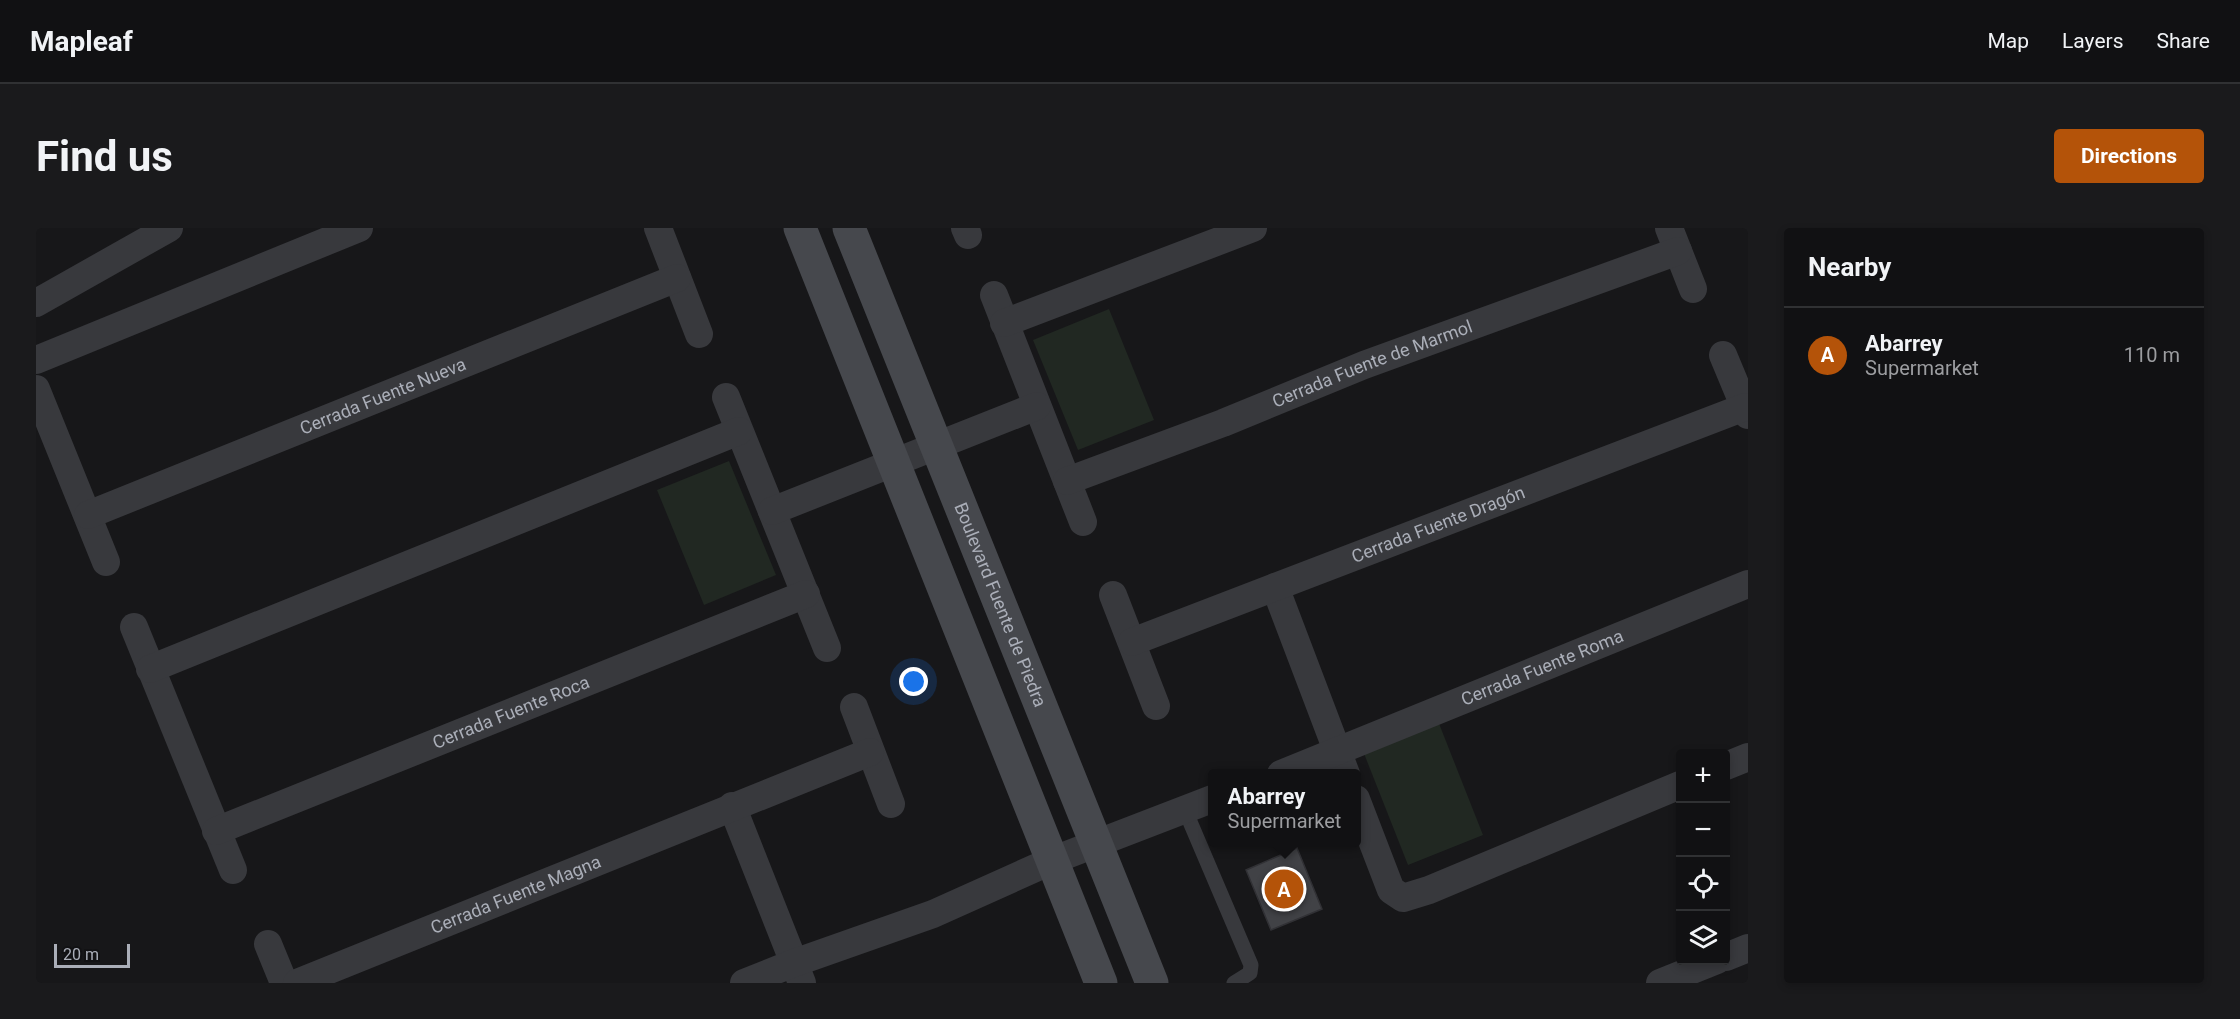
<!DOCTYPE html>
<meta charset="utf-8">
<style>
:root{--surface:#111113;--page:#1a1a1c;--text:#f1f3f6;--muted:#9c9da0;--line:#303133;--accent:#b45309}
body{margin:0;font-family:Roboto,sans-serif;background:var(--page);color:var(--text)}
.controls{position:absolute;right:18px;bottom:18px;display:grid;overflow:hidden;border-radius:6px;box-shadow:0 3px 9px #0003}
.controls button{width:54px;height:54px;display:grid;place-items:center;padding:0;border:0;border-bottom:2px solid var(--line);background:var(--surface);color:var(--text);font:30px sans-serif}
.scale{position:absolute;left:18px;bottom:15px;width:76px;box-sizing:border-box;padding-left:6px;border:3px solid #aaaeb8;border-top:0;font-size:16px;line-height:21px;white-space:nowrap;color:#aaaeb8;-webkit-text-stroke:4px #121214;paint-order:stroke}
.you{position:absolute;left:878px;top:454px;width:21px;height:21px;margin:-15px;border:4px solid #fff;border-radius:50%;background:#1a73e8;box-shadow:0 0 0 9px #1a73e833}
.badge{display:grid;place-items:center;width:39px;height:39px;border-radius:50%;background:var(--accent);color:#fff;font-size:20px;font-weight:700}
.pin{position:absolute;translate:-50% -50%;border:3px solid #fff;box-shadow:0 2px 6px #0006}
.popup{position:absolute;left:1172px;top:541px;width:153px;height:78px;box-sizing:border-box;display:grid;place-content:center;border-radius:6px;background:var(--surface);filter:drop-shadow(0 2px 4px #0005);font-size:20px;white-space:nowrap;color:var(--muted)}
.popup b{font-size:22px;color:var(--text)}
.popup::after{content:'';position:absolute;left:50%;top:100%;margin-left:-12px;border:12px solid transparent;border-top-color:var(--surface)}
.list{margin:0;padding:0;list-style:none}
h2{display:flex;justify-content:space-between;align-items:center;height:78px;margin:0;padding:0 24px;font-size:26px}
h2 small{font-size:20px;font-weight:400;color:var(--muted)}
.list li{display:grid;grid-template-columns:39px 1fr auto;gap:18px;align-items:center;box-sizing:border-box;height:96px;padding:0 24px;border-top:2px solid var(--line)}
.list b{display:block;font-size:22px;white-space:nowrap}
.list p{margin:0;font-size:20px;white-space:nowrap;color:var(--muted)}
.list em{font-size:20px;font-style:normal;color:var(--muted)}
.icon{flex:none;width:33px;height:33px;fill:none;stroke:currentColor;stroke-width:2;stroke-linecap:round;stroke-linejoin:round}
.map{position:relative;flex:none;width:1712px;height:755px;overflow:hidden;border-radius:6px}
header{display:flex;align-items:center;gap:36px;box-sizing:border-box;height:84px;padding:0 30px;background:var(--surface);border-bottom:2px solid var(--line)}
header strong{font-size:28px}
nav{display:flex;gap:33px;margin-inline-start:auto;font-size:21px}
.intro{display:flex;align-items:center;justify-content:space-between;box-sizing:border-box;height:144px;padding:0 36px}
h1{margin:0;font-size:42px}
.button{padding:15px 27px;border-radius:6px;background:var(--accent);color:#fff;font-size:21px;font-weight:700}
main{display:flex;gap:36px;padding:0 36px}
aside{flex:1;background:var(--surface);border-radius:6px;box-shadow:0 3px 9px #0003}
.map>svg:first-child{display:block}
.green{fill:#212822}
.building{fill:#414246;stroke:#313135;stroke-width:1.5}
.lines{fill:none;stroke-linecap:round;stroke-linejoin:round}
.lane{stroke:#38393d;stroke-width:15}
.street{stroke:#38393d;stroke-width:28}
.secondary{stroke:#46484d;stroke-width:33}
.labels{text-anchor:middle;stroke-width:6;stroke-linejoin:round;paint-order:stroke}
.street-label{font-size:18px;fill:#aaaeb8;stroke:#121214}
</style>
<header>
<strong>Mapleaf</strong>
<nav><a>Map</a><a>Layers</a><a>Share</a></nav>
</header>
<div class="intro"><h1>Find us</h1><a class="button">Directions</a></div>
<main>
<div class="map">
<svg width="1712" height="755" viewBox="0 0 1712 755">
<rect width="100%" height="100%" fill="#171719"/>
<!-- green -->
<g class="green">
<polygon points="1073,81 1118,192 1042,222 997,112"/>
<polygon points="693,233 740,347 668,377 621,262"/>
<polygon points="1402,493 1447,607 1372,637 1327,523"/>
</g>
<!-- building -->
<polygon class="building" points="1261,620 1286,681 1235,702 1210,642"/>
<g class="lines">
<!-- lane -->
<polyline class="lane" points="1149,582 1215,737 1214,745 1198,755"/>
<!-- street -->
<g class="street">
<polyline points="622,0 663,106"/>
<polyline points="929,0 932,7"/>
<polyline points="1633,0 1657,61"/>
<polyline points="958,67 1047,294"/>
<polyline points="0,75 133,0"/>
<polyline points="968,95 1217,0"/>
<polyline points="1687,127 1712,187"/>
<polyline points="0,132 323,0"/>
<polyline points="0,161 70,334"/>
<polyline points="690,169 791,420"/>
<path id="s1" d="M1031,253L1187,195L1328,137L1642,23"/>
<polyline points="736,283 1001,178"/>
<path id="s2" d="M52,287L641,50"/>
<polyline points="1239,359 1310,546"/>
<polyline points="1077,367 1120,478"/>
<polyline points="98,399 197,642"/>
<path id="s3" d="M1096,414L1709,179"/>
<polyline points="114,441 703,203"/>
<polyline points="818,479 855,576"/>
<polyline points="1690,538 1712,529"/>
<path id="s4" d="M1245,546L1712,356"/>
<polyline points="1320,571 1355,662 1367,670 1393,662 1644,557"/>
<polyline points="696,578 766,755"/>
<path id="s5" d="M180,603L770,366"/>
<polyline points="232,716 248,755"/>
<polyline points="1690,729 1712,720"/>
<path id="s6" d="M261,755L834,524"/>
<polyline points="708,755 758,735 897,686 1015,633 1176,571"/>
<polyline points="1624,755 1681,732"/>
</g>
<!-- secondary -->
<g class="secondary">
<polyline points="764,0 1065,755"/>
<path id="s7" d="M813,0L1116,755"/>
</g>
</g>
<g class="labels">
<!-- street labels -->
<g class="street-label">
<text dy="6" stroke="none"><textPath href="#s1" startOffset="327">Cerrada Fuente de Marmol</textPath></text>
<text dy="6" stroke="none"><textPath href="#s2" startOffset="318">Cerrada Fuente Nueva</textPath></text>
<text dy="6" stroke="none"><textPath href="#s3" startOffset="328">Cerrada Fuente Dragón</textPath></text>
<text dy="6" stroke="none"><textPath href="#s7" startOffset="406">Boulevard Fuente de Piedra</textPath></text>
<text dy="6" stroke="none"><textPath href="#s4" startOffset="282">Cerrada Fuente Roma</textPath></text>
<text dy="6" stroke="none"><textPath href="#s5" startOffset="318">Cerrada Fuente Roca</textPath></text>
<text dy="6" stroke="none"><textPath href="#s6" startOffset="236">Cerrada Fuente Magna</textPath></text>
</g>
</g>
</svg>
<div class="controls">
<button>+</button>
<button>−</button>
<button><svg class="icon" aria-label="locate" viewBox="0 0 24 24"><circle cx="12" cy="12" r="6"/><path d="M12 2v4M12 18v4M2 12h4M18 12h4"/></svg></button>
<button><svg class="icon" aria-label="layers" viewBox="0 0 24 24"><path d="M12 4l9 5-9 5-9-5zM3 14l9 5 9-5"/></svg></button>
</div>
<div class="scale">20 m</div>
<div class="you"></div>
<div class="pin badge" style="left:1248px;top:661px">A</div>
<div class="popup"><b>Abarrey</b>Supermarket</div>
</div>
<aside>
<h2>Nearby<small></small></h2>
<ul class="list">
<li><span class="badge">A</span><div><b>Abarrey</b><p>Supermarket</p></div><em>110 m</em></li>
</ul>
</aside>
</main>
